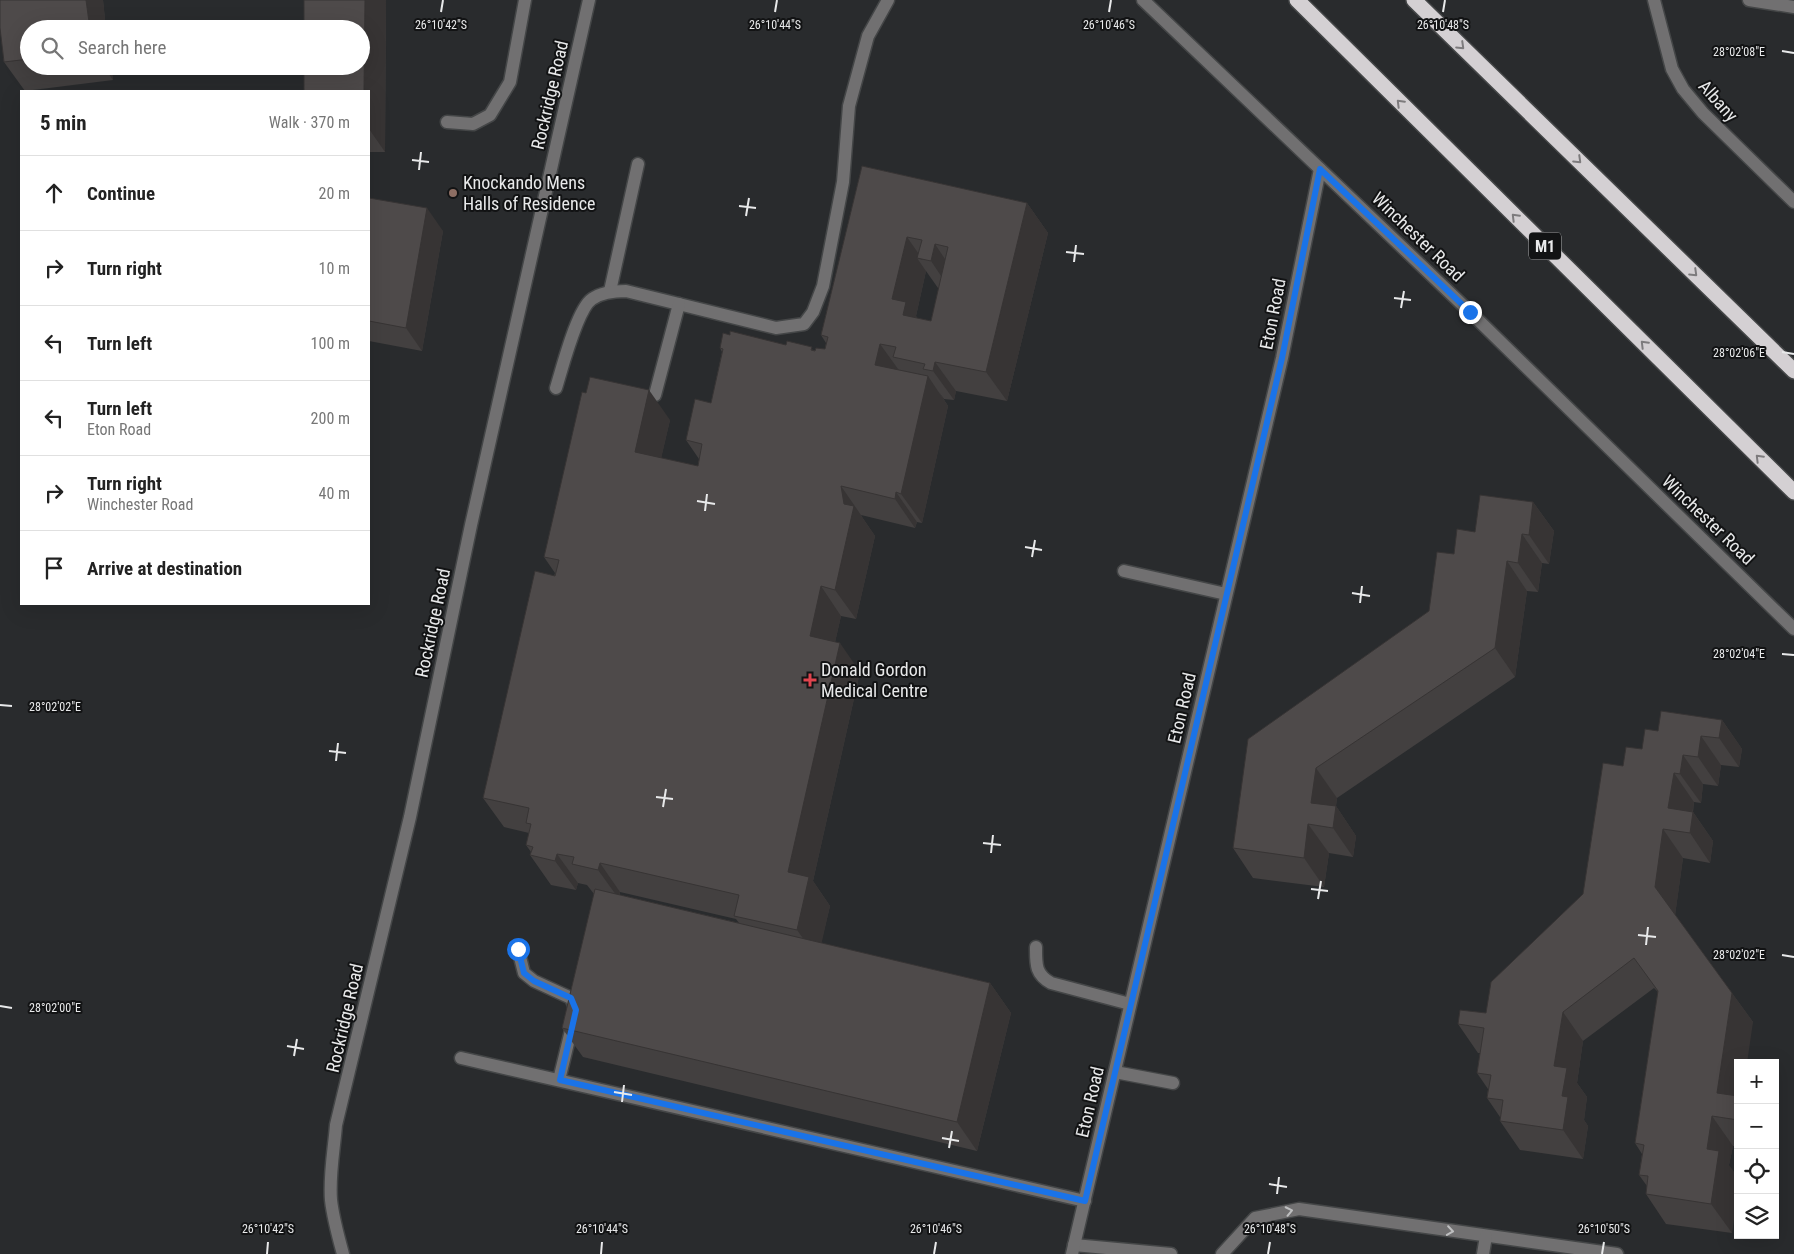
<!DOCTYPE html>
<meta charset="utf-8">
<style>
:root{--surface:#fff;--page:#f6f6f6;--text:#222;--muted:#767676;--line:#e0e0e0}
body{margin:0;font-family:"Roboto Condensed",sans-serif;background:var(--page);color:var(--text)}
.controls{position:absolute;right:15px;bottom:15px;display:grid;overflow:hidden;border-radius:0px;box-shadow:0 5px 20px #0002}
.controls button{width:45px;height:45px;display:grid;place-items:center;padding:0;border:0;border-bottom:1px solid var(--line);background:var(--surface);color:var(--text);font:25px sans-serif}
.stop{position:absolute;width:15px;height:15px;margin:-11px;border:4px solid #1a73e8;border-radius:50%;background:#fff}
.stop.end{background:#1a73e8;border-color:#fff;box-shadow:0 1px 5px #0008}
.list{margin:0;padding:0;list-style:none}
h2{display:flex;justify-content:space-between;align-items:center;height:65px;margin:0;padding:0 20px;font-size:21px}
h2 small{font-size:16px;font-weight:400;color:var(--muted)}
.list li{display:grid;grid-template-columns:32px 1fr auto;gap:15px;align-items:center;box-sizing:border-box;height:75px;padding:0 20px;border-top:1px solid var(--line)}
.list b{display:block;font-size:19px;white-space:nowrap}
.list p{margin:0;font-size:16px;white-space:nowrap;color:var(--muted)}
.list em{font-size:16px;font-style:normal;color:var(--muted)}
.icon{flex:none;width:28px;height:28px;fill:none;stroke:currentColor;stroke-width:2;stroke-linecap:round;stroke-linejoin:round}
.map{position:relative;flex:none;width:1794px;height:1254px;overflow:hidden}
.search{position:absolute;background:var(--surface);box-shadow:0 5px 20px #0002;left:20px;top:20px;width:350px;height:55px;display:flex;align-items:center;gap:12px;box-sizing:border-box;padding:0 18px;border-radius:28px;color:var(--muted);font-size:19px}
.panel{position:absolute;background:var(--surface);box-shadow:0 5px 20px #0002;left:20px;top:90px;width:350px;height:515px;border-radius:0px}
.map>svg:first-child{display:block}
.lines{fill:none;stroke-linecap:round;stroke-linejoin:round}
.minor-casing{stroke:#444647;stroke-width:15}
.highway-casing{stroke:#444647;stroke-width:18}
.minor{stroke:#717071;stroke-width:12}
.highway{stroke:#d4d0d3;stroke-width:15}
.wall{fill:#434040;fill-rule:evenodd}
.shaded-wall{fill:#373434}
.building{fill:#4e4a4a;stroke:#373434;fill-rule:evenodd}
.oneway{stroke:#7d7b7d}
.oneway2{stroke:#bebfc0}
.route{stroke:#1a73e8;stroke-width:6}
.ticks{fill:none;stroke:#e8e9ea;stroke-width:2}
.education-dot{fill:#8d6e63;stroke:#121314;stroke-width:2}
.health-dot{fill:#e0444e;stroke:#121314;stroke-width:2}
.labels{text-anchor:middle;stroke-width:4;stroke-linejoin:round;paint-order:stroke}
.shield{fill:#121314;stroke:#a8a9aa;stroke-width:1}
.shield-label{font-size:16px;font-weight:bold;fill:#e8e9ea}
.street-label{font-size:18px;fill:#e8e9ea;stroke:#121314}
.poi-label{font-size:18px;fill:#e8e9ea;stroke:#121314;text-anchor:start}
.ticks-label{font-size:12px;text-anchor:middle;fill:#e8e9ea;stroke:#121314;stroke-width:4;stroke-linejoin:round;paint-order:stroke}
</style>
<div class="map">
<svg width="1794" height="1254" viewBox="0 0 1794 1254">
<rect width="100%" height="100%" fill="#292b2d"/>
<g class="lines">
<defs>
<g id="minor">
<polyline points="1143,0 1470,312 1794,629"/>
<polyline points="1654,0 1672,69 1683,89 1703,113 1794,202"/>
<polyline points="1749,0 1794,7"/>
<polyline points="447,122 473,124 490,115 510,82 525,0"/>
<polyline points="610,291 638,164"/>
<path d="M556,388C562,369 577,309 592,299C602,292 614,291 626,291L776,328L804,324L813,312L823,286L843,182L849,106L868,36L888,0"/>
<polyline points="655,395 679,304"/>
<polyline points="1124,571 1226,594"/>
<path d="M1036,947C1036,964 1035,974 1051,983L1130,1004"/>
<polyline points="518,949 524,973 534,981 571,998 576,1010 559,1080"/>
<polyline points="461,1058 1085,1201"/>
<polyline points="1115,1072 1173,1083"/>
<polyline points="1074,1245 1171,1254"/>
<path d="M343,1254C338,1236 333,1218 331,1200C329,1175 334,1150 336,1125L410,817L471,525L589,0"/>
<polyline points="1072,1254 1282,358 1320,169"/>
<polyline points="1222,1254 1255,1218 1299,1209 1617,1254"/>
<polyline points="1483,1254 1486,1236"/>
</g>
<g id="highway">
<polyline points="1297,0 1794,492"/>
<polyline points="1414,0 1794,371"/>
</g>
</defs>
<!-- minor casing -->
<use href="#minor" class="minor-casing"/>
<!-- highway casing -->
<use href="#highway" class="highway-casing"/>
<!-- minor -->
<use href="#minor" class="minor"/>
<!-- highway -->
<use href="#highway" class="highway"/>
</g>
<!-- wall -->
<g class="wall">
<polygon points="0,0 103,0 106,29 29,29 29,66 111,66 113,80 25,91 4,62"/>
<polygon points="304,0 386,0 385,152 369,152 369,91"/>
<path d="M862,166L1027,203L1048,233L1007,401L956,391L954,400L944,399L939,392L948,406L922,523L917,522L915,528L861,515L862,517L875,536L856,619L841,616L835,642L860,672L813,881L830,906L821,943L990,983L1011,1013L977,1151L583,1057L562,1028L594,894L587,885L578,883L576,890L551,885L530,855L531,852L526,845L529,833L504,827L483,798L555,573L544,557L670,420L661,458L698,466L699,459L686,440L711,403L722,352L720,348L786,345L814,350L825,349L826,343L821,335ZM926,271L938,288H939L931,321L917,318L916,316ZM620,892L736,919L739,923L620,895Z"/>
<polygon points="369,198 443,231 422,351 369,341"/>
<polygon points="1533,502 1554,531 1549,564 1542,563 1538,592 1527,591 1515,677 1337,798 1336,806 1356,836 1353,857 1329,853 1324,887 1253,878 1233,848 1429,611 1454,554 1475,532"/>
<polygon points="1722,720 1742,749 1739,767 1721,765 1718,786 1703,784 1701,803 1694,802 1693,812 1713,841 1710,863 1683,858 1675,915 1753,1022 1738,1063 1738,1146 1733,1146 1729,1165 1732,1233 1666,1224 1646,1194 1647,1186 1639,1175 1642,1154 1635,1143 1658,992 1654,988 1583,1041 1577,1083 1587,1097 1584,1120 1588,1126 1583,1159 1520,1150 1500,1121 1500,1117 1487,1098 1488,1089 1477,1073 1480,1053 1478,1053 1458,1024 1486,1013 1583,894 1623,766 1642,749 1658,731"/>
</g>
<!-- shaded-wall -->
<g class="shaded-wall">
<polygon points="86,0 103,0 106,29 90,29"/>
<polygon points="365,0 386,0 385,152 369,129 369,91 364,91"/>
<polygon points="103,66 111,66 113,80"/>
<polygon points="1027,203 1048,233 1007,401 986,372"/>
<polygon points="427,208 443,231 422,351 406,328"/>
<polygon points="907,237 923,260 917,258 926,271 916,316 927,332 924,345 892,299"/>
<polygon points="935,244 955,274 951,291 931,261"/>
<polygon points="880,344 901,373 875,365"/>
<polygon points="935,362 956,391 954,400 933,371"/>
<polygon points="928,376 948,406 922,523 901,494"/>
<polygon points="649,390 670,420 656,481 635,452"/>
<polygon points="841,486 861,515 862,517 875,536 856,619 835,590 844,504"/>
<polygon points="896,492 917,522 915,528 895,499"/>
<polygon points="1533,502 1554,531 1549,564 1529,535"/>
<polygon points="1522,534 1542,563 1538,592 1518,563"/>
<polygon points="1507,561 1527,591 1515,677 1495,648"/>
<polygon points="821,586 841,616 830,665 810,636"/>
<polygon points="840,643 860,672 813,881 830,906 818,959 797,930 788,872"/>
<polygon points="1722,720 1742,749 1739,767 1719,738"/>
<polygon points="1701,736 1721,765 1718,786 1698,757"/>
<polygon points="1683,755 1703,784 1701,803 1680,774"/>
<polygon points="1316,768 1337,798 1333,828 1311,803"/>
<polygon points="1674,773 1694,802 1689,833 1668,808"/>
<polygon points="1336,806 1356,836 1353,857 1333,828"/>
<polygon points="1693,812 1713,841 1710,863 1690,833"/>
<polygon points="1308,824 1329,853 1324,887 1304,858"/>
<polygon points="1663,829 1683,858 1675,916 1655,887"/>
<polygon points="557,854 578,883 576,890 555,861"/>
<polygon points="600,863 620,892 619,899 598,870"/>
<polygon points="990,983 1011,1013 977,1151 957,1122"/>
<polygon points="1732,993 1753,1022 1747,1063 1738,1063 1738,1120 1717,1093"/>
<polygon points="1563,1012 1583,1041 1577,1083 1587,1097 1584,1120 1588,1126 1583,1159 1563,1130 1562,1096 1554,1066"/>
<polygon points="1712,1116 1733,1146 1729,1165 1738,1177 1738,1193 1732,1233 1711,1204 1707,1149"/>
</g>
<!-- building -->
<g class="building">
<polygon points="0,0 86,0 90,29 29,29 29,59 4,62 0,28"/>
<polygon points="304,0 365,0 364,91 304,91 304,66 361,66 361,29 304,29"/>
<path d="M862,166L1027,203L986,372L935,362L933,371L923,369L925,364L893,357L896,347L880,344L875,365L928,376L901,494L896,492L895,499L841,486L844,504L854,506L835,590L821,586L810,636L840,643L788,872L809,877L797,930L734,916L739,895L600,863L598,870L572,864L574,857L557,854L555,861L530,855L533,847L526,845L531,824L526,823L529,808L483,798L535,571L555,576L559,560L544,557L582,392L586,393L590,377L649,390L635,452L698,466L702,444L686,440L695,399L711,403L723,349L720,348L723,333L730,335V331L786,345L787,341L812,347L811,350L815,351L816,348L825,349L828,337L821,335ZM907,237L922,240L917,258L931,261L935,244L948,247L931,321L903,315L906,302L892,299Z"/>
<polygon points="369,198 427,208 406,328 369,321"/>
<polygon points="1480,495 1533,502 1529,535 1522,534 1518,563 1507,561 1495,648 1316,768 1311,803 1336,806 1333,828 1308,824 1304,858 1233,848 1248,739 1429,611 1437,552 1454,554 1457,529 1475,532"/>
<polygon points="1661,711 1722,720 1719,738 1701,736 1698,757 1683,755 1680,774 1674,773 1668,808 1693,812 1690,833 1663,829 1655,887 1732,993 1717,1093 1738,1096 1738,1120 1712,1116 1707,1149 1719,1151 1711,1204 1646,1194 1648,1176 1639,1175 1644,1145 1635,1143 1658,991 1634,958 1563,1012 1554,1066 1567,1068 1562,1096 1568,1097 1563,1130 1500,1121 1503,1100 1487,1098 1491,1075 1477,1073 1484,1028 1458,1024 1460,1010 1486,1013 1491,982 1583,894 1603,763 1623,766 1626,747 1642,749 1645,729 1658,731"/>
<polygon points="595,889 990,983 957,1122 562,1028"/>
</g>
<!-- one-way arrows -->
<defs><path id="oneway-chevron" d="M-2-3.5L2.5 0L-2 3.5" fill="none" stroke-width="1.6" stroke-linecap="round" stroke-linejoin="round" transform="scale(1.25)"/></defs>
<g class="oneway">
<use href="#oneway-chevron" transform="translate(1461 46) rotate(44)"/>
<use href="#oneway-chevron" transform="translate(1400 103) rotate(-135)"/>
<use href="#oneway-chevron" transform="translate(1578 160) rotate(44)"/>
<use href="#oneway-chevron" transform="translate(1515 217) rotate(-135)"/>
<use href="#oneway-chevron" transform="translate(1694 273) rotate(44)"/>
<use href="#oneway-chevron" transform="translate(1644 344) rotate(-135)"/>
<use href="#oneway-chevron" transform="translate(1759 458) rotate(-135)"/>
</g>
<g class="oneway2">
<use href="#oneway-chevron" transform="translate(1289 1211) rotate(-12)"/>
<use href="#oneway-chevron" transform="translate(1450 1231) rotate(8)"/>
</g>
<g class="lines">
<!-- route -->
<polyline class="route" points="518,949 524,973 534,981 571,998 576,1010 560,1080 1085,1201 1282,358 1320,169 1470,312"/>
</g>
<!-- ticks -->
<path class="ticks" d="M441,12L443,0M775,12L777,0M1109,12L1111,0M1443,12L1445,0M1782,51L1794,53M412,160L429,162M419,170L421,152M739,206L756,208M746,216L749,198M1066,252L1084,254M1074,262L1076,245M1394,298L1411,300M1401,308L1404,291M1782,352L1794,354M697,501L715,504M705,511L707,494M1025,547L1042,550M1032,557L1035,540M1352,593L1370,596M1360,603L1362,586M1782,654L1794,655M0,705L12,706M329,751L346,753M336,761L338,743M656,797L673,799M663,807L666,789M983,843L1001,845M991,853L993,835M1311,889L1328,891M1318,899L1321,881M1638,935L1656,937M1646,945L1648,927M1782,955L1794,957M0,1006L12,1008M287,1046L304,1049M294,1056L297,1039M614,1092L632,1095M622,1102L624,1085M942,1138L959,1141M949,1148L952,1131M1269,1184L1287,1187M1277,1194L1279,1177M267,1254L268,1242M601,1254L602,1242M934,1254L936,1242M1268,1254L1270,1242M1602,1254L1604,1242"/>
<!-- markers -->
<circle class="education-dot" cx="453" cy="193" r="5"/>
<path class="health-dot" d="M807.5 672.5h5v5h5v5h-5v5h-5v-5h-5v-5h5z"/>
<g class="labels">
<!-- shield labels -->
<rect class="shield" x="1529" y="232.5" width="32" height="27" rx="4"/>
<g class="shield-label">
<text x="1545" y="252">M1</text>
</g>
<!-- street labels -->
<g class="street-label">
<text transform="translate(550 95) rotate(-77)" y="6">Rockridge Road</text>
<text transform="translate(1718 101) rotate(48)" y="6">Albany</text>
<text transform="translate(1418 237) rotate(44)" y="6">Winchester Road</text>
<text transform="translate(1273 314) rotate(-79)" y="6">Eton Road</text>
<text transform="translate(1708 520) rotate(44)" y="6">Winchester Road</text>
<text transform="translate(433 623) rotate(-78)" y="6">Rockridge Road</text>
<text transform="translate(1182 708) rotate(-77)" y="6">Eton Road</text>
<text transform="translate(345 1018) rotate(-77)" y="6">Rockridge Road</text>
<text transform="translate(1090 1102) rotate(-77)" y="6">Eton Road</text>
</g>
<!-- poi labels -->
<g class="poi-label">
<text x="463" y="189">Knockando Mens<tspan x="463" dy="21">Halls of Residence</tspan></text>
<text x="821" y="676">Donald Gordon<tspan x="821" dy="21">Medical Centre</tspan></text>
</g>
</g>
<g class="ticks-label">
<text x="441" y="29">26°10'42"S</text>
<text x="775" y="29">26°10'44"S</text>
<text x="1109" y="29">26°10'46"S</text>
<text x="1443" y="29">26°10'48"S</text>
<text x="1739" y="56">28°02'08"E</text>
<text x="1739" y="357">28°02'06"E</text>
<text x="1739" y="658">28°02'04"E</text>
<text x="55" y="711">28°02'02"E</text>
<text x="1739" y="959">28°02'02"E</text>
<text x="55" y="1012">28°02'00"E</text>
<text x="268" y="1233">26°10'42"S</text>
<text x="602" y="1233">26°10'44"S</text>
<text x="936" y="1233">26°10'46"S</text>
<text x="1270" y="1233">26°10'48"S</text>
<text x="1604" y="1233">26°10'50"S</text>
</g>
</svg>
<div class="controls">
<button>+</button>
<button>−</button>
<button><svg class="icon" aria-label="locate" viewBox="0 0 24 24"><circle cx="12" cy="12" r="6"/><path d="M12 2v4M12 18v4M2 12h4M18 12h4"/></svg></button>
<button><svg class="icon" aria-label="layers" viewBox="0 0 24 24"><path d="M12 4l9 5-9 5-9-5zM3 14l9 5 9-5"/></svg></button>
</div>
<div class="stop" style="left:518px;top:949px"></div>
<div class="stop end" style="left:1470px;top:312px"></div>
<div class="search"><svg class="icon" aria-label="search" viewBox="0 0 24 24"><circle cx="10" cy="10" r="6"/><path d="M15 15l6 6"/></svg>Search here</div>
<section class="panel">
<h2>5 min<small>Walk · 370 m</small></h2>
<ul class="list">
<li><svg class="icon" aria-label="ahead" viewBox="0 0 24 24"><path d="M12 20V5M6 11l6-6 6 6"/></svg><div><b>Continue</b></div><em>20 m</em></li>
<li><svg class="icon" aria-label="right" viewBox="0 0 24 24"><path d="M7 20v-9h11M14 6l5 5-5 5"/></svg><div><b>Turn right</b></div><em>10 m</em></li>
<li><svg class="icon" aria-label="left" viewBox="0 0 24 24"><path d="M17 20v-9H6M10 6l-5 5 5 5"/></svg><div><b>Turn left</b></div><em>100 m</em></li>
<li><svg class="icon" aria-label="left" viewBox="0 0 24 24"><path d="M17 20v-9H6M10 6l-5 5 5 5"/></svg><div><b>Turn left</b><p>Eton Road</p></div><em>200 m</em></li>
<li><svg class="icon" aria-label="right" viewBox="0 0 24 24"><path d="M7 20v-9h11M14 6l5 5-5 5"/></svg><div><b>Turn right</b><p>Winchester Road</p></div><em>40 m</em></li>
<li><svg class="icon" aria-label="arrive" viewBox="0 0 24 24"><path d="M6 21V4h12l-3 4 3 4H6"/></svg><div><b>Arrive at destination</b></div></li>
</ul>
</section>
</div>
